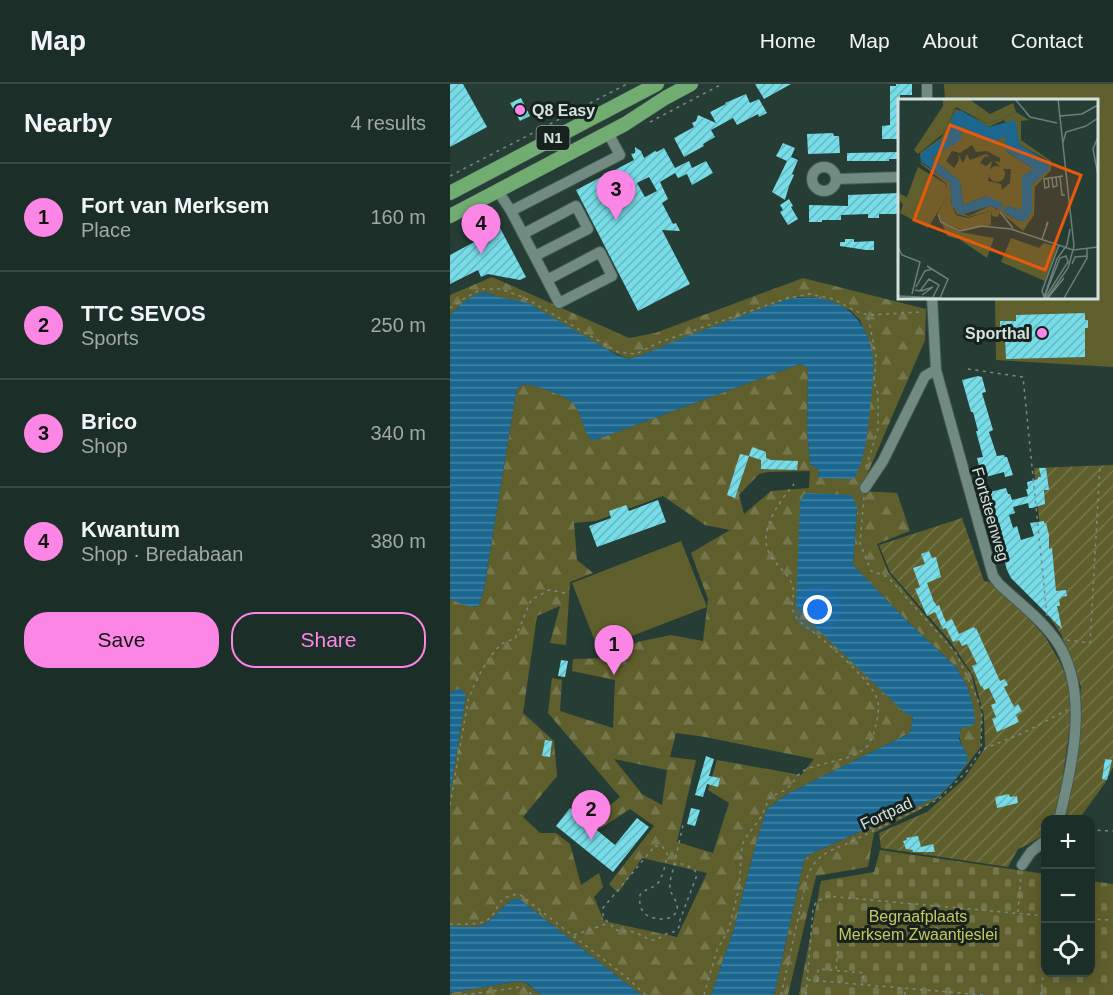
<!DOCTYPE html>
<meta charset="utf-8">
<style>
:root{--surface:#1c2e28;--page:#293a34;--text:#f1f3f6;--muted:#a0a8a8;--line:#3a4a45;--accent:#fb86e5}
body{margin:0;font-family:Helvetica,sans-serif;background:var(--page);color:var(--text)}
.controls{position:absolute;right:18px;bottom:18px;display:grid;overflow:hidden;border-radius:12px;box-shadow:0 3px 15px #0003}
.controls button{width:54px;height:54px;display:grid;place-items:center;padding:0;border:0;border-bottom:2px solid var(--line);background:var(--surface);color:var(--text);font:30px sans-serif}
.you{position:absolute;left:368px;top:526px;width:21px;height:21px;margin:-15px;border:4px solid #fff;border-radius:50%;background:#1a73e8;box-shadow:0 0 0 9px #1a73e833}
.badge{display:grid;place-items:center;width:39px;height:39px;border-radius:50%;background:var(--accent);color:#111;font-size:20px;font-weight:700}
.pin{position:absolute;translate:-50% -50px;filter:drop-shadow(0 2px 3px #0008)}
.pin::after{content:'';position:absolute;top:32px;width:21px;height:18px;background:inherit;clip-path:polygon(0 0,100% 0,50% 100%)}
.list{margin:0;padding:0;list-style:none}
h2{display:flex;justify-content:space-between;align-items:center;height:78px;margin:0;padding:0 24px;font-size:26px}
h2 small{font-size:20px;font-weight:400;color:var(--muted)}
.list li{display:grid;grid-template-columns:39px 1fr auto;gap:18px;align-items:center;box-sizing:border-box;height:108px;padding:0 24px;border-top:2px solid var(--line)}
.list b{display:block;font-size:22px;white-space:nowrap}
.list p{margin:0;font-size:20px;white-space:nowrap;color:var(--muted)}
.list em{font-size:20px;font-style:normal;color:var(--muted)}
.actions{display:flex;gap:12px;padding:18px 24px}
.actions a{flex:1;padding:14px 0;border:2px solid var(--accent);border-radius:24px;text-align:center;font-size:21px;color:var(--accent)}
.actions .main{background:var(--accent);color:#111}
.icon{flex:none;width:33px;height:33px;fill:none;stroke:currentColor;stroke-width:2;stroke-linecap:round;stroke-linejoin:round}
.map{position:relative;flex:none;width:663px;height:911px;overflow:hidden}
header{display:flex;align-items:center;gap:36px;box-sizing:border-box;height:84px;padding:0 30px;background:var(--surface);border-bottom:2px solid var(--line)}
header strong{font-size:28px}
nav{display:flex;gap:33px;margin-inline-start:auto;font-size:21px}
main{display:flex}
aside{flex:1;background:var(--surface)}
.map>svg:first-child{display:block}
.grass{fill:#5f5f2d}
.forest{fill:url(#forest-firs);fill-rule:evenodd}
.cemetery{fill:url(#cemetery-stones)}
.garden{fill:url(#garden-furrows)}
.water{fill:url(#water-rules)}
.building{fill:url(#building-hatch);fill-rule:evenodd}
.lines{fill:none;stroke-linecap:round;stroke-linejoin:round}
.minor-casing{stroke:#455953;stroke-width:12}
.major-casing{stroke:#455953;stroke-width:15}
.path{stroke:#798b85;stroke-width:1.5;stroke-dasharray:3 4.5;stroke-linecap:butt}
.minor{stroke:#718a82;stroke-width:10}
.major{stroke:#71ad70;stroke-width:14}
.poi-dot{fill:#fb86e5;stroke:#17221e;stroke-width:2}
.labels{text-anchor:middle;stroke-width:6;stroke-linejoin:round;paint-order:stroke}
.shield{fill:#17221e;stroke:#9ba8a4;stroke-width:1.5}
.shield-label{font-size:15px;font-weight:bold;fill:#d4e2dd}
.poi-label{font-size:16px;font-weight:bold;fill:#d4e2dd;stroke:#17221e;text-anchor:start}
.street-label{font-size:16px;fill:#d4e2dd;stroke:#17221e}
.park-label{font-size:16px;fill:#c8c860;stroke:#17221e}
.inset-road{fill:none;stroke:#6c7f79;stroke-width:1.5}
.view{fill:#e8590c;fill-opacity:0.15;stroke:#e8590c;stroke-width:3}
.inset-edge{fill:none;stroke:#d4e2dd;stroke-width:3}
</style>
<header>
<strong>Map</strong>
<nav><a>Home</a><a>Map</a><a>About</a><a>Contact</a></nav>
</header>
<main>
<aside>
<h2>Nearby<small>4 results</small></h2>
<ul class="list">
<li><span class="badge">1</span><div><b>Fort van Merksem</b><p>Place</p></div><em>160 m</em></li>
<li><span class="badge">2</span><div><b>TTC SEVOS</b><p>Sports</p></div><em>250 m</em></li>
<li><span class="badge">3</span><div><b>Brico</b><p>Shop</p></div><em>340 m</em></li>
<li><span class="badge">4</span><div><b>Kwantum</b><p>Shop · Bredabaan</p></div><em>380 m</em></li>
</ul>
<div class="actions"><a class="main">Save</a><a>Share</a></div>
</aside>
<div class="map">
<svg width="663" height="911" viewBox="0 0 663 911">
<defs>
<pattern id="forest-firs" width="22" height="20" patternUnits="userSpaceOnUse" patternTransform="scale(1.5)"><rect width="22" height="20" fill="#5f5f2d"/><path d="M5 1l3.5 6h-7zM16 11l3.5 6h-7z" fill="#75764b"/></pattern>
<pattern id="cemetery-stones" width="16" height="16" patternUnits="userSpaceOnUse" patternTransform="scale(1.5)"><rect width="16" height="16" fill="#5f5f2d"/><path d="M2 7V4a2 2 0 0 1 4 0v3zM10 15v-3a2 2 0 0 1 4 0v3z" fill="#75764b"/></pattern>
<pattern id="garden-furrows" width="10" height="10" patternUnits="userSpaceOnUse" patternTransform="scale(1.5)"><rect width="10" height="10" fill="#5f5f2d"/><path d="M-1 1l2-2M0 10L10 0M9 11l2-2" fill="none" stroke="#75764b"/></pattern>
<pattern id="water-rules" width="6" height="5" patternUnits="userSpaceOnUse" patternTransform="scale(1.5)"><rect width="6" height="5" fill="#1b6790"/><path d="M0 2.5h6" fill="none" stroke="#4684a4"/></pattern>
<pattern id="building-hatch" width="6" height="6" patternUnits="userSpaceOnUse" patternTransform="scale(1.5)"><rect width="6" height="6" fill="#76dce8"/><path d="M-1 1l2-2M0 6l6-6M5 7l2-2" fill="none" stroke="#68b6be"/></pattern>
</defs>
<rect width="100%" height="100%" fill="#263d36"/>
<!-- grass -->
<g class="grass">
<polygon points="494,0 663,0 663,283 546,276 545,213 646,213 646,16 495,16"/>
<polygon points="231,457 257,523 148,565 122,499"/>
</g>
<!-- forest -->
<g class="forest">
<path d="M42,193L179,254L205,249L353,194L476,225L475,256L410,407L447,409L460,447L427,460L438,488L497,557L521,590L532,631L530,664L505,696L488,714L469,726L424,749L418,783L366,792L338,911H324L354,776L357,772L367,767L487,713L505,696L517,671C504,647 509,647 524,626L518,605L507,584L454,534L403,481L407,423L359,409L463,632L460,649L337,710L317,725L306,759L284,845L261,911H191L68,814C52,817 46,838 29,842C21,844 9,842 0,842V709L16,612L4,606L0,609V515L25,523L29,521L34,505L66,308C68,305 68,303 72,301C80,298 119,313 124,320C131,330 134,344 140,355L145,356L350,280L355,282L358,286L357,347L360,380L369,386L368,394L418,254L410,236L400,226L363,213H349L335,216L192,271L178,275L49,213L34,208L9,222L0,232V211ZM360,387L359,404L321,407L294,430L289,411L309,390L317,388ZM213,412L255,441L280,446L241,469L258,515L253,557L221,551L187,558L164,574L123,575L122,587L165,596L163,644L110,627L112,596L102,594L98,629L170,713L139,739L148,746L180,725L204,742L159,800L168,809L192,774L257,789L227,853L154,837L144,813L153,803L149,789L131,801L120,760L106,749H90L73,733L107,692L104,657L73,629L87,532L110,522L100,559L116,561L120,498L143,489L127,476L124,439L146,437ZM226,649L255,653L364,675L351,691L267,676L258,706L279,719L263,769L227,758L246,676L220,673ZM164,675L217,686L212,721L192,710Z"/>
<polygon points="70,897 77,900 91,911 0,911 0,909"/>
</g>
<!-- cemetery -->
<polygon class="cemetery" points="430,766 595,790 596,888 640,888 641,797 663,800 663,911 349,911 371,797 424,788"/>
<!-- garden -->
<g class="garden">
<polygon points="663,381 663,683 655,699 629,735 613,734 624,670 631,603 611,550 599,532 584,384"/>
<polygon points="512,434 534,497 544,499 576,531 596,554 611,580 618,598 623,619 607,735 596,736 595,750 577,761 568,765 558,783 431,764 429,749 477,728 514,695 535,664 534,631 523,591 500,557 440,488 429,461"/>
</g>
<!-- water -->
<g class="water">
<path d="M34,208L49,213L78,219L167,271L178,275L192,271L232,254L335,216C378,207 413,223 422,268C425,285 422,306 420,323C417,351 417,369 404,395L368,394L369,386L360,380L357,347L358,286L355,282L350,280L145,356L140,355C133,344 131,330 124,320C119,313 80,298 72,301C68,303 68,305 66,308L34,505L29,521C18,526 10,518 0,515V232C10,220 19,212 34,208Z"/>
<polygon points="359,409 402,411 407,423 403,481 454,534 507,584 518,605 524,626 525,638 522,642 511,644 509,655 517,671 518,677 505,696 487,713 367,767 357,772 354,776 324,911 261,911 284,845 306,759 317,725 337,710 460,649 463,632 456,630 359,537 346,521 350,418 354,410"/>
<polygon points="10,605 13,607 16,612 0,709 0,609 4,606"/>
<path d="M68,814L191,911H91L78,900L70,897L0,909V842C9,842 21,844 29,842C46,838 52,817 68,814Z"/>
</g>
<!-- building -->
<g class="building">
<polygon points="0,0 13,0 37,43 0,63"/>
<polygon points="305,0 341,0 314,15"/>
<polygon points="446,0 462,0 462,11 450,11 450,55 432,55 432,42 440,41 440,2 446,2"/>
<polygon points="296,10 300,19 309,15 317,29 309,33 308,30 287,41 283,34 261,46 265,53 253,60 254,62 234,73 224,54 244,43 242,39 246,37 248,31 266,39 260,28 276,20 275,19"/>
<polygon points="71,14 80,32 70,37 60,19"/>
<polygon points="383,49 384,52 389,52 390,69 358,70 357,50"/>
<polygon points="333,59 345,64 341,73 348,76 342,90 344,91 339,102 335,116 322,108 337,77 326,72"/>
<path d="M185,63L191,67L194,74L205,67L207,68L214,64L225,84L239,77L242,84L256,77L263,89L242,101L237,90L228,94L225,89L210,98L218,115L212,119L223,140L226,139L230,147L212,146L240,200L188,227L126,106L184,76L181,70L185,69ZM199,93L207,107L195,113L187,99Z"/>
<polygon points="450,68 450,75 439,75 439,77 397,77 397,69"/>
<polygon points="450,109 450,130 429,130 429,134 418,134 418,130 391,131 391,136 372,136 372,138 359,138 359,121 398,122 398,111"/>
<polygon points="339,115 343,122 341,123 348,135 338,141 330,128 333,126 330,121"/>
<polygon points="50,144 76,193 70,196 38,190 31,193 28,186 0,200 0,171"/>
<polygon points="395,155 404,155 404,158 424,157 424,166 416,166 390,162 390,158 395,158"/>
<polygon points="635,229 635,236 638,236 638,244 635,244 635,273 556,275 555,253 550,253 550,237 566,237 566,231"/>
<polygon points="528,292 532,293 536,308 532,309 543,346 539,348 547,372 554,371 555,373 557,373 563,391 555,393 554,388 532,394 527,374 533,373 526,347 528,347 523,328 521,328 512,296"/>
<polygon points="302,363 316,368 316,374 319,375 320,376 348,377 347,386 311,385 311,376 299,372"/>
<polygon points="290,370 299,372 285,414 277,411"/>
<polygon points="589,384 596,384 599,406 594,406 595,420 582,424 579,424 578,419 563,423 565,429 559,431 563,444 567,442 571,456 584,452 580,439 594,437 594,439 596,439 599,451 599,465 602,464 606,507 616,506 617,512 611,513 611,515 609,515 610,522 607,522 612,545 561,494 557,486 536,409 556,404 558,410 560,410 562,416 578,412 576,405 578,405 577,398 588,395 588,393 591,393"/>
<polygon points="208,416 216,438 147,463 139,442 161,434 159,427 176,421 179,427"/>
<polygon points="479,467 482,474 486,473 491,493 477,499 484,518 487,522 489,521 496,538 502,535 509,550 524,543 525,545 526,544 550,597 555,595 558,601 554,603 564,623 568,620 572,627 566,631 569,638 547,648 542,635 546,633 541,621 546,619 539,604 534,606 532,602 531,603 522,582 527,580 517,560 512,562 509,556 503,558 496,544 493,545 485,528 477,532 465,505 470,503 463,484 475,480 471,470"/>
<polygon points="111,576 118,577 115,593 108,592"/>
<polygon points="95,656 102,657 100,673 92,672"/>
<polygon points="256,672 264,675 259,692 270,694 268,703 257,700 253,713 245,711"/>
<polygon points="655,675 662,676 657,696 652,695"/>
<polygon points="559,710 560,713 567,712 568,719 547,724 545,713"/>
<polygon points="120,724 165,761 187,734 199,743 163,788 106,742"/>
<polygon points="241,724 250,726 245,742 237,740"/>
<polygon points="468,752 471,763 483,760 485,768 463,768 463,766 456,765 453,757 457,756 456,754"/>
</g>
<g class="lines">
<defs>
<g id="minor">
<polyline points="477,0 477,16"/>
<circle cx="374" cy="95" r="12"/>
<polyline points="386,95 450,93"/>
<polyline points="48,107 61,127 109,219 162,192 150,168 97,196"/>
<polyline points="61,127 170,71 158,49"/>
<polyline points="73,150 126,122 138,145 85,172"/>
<path d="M482,213L486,286L543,492L549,500C568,518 590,534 605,555C641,605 622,681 609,736"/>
<polyline points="415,404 433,377 475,292 486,286"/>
<polyline points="572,781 581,768 596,756"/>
</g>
<g id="major">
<polyline points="0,109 207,0"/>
<polyline points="0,132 175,40 215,14 241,0"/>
</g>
</defs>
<!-- minor casing -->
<use href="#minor" class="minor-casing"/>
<!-- major casing -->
<use href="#major" class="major-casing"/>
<!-- path -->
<g class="path">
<polyline points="200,38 272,0"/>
<polyline points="0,92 177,0"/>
<polyline points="0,224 15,214 31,205 51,205 75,214 168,268 186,270 210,258 335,215 359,210 384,215 405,227 418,231 472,228"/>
<polyline points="518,285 573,293 597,532"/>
<polyline points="416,383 428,345 428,310 424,298 426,272 418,232"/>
<polyline points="414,413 410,459 421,487 438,493 506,569 532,625 531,665"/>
<polyline points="617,556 640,559 650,381"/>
<path d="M0,721L18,617C22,603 40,568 52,560C56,557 61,556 65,555L81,516L99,506L115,509"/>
<polyline points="640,746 663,747"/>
<path d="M205,762H212L217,769C217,776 212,797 206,801C200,805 195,805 190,811C189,817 190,824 194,829C201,836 223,839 227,826C229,818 221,812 220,804C219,797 223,788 224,781L228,779C236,781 245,783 247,791L230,836L229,843L226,847L216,850L206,856H200L185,848L165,846L160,839L155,836L153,831V824Z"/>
<polyline points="224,781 233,741"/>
<polyline points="568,828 571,791"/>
<polyline points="640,835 663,836"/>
<path d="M0,840C10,840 24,841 33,838C52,831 41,813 69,810L175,892L196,911"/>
<polyline points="124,851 159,839"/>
<polyline points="386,885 390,834"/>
<polyline points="358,896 534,911"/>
<polyline points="368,896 368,885 414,889 412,901"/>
<polyline points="14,911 71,903 83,911"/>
<path d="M254,911L267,866L279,845L289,804L292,761L297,752L311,733L320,713C325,710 332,709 336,705C344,700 346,690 355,686C373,677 405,677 418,661C422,655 425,647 426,640C428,633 429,625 428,618C424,599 382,563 367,551C360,545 351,540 346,533C337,519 348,512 341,498C336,487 325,481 319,469C308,446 330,417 344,400"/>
<path d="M331,911L357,794C364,774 375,768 394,761L489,715L518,686L531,666L573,649L617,626"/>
<polyline points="356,911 363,825 366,818 377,812 596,832"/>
<polyline points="455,911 456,905"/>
<polyline points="591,911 596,861"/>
</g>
<!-- minor -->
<use href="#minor" class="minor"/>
<!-- major -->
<use href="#major" class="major"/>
</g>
<!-- markers -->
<g class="poi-dot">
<circle cx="70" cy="26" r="6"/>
<circle cx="592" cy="249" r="6"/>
</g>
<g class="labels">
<!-- shield labels -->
<rect class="shield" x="86.5" y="42" width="33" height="24" rx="4.5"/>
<g class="shield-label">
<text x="103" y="59">N1</text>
</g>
<!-- poi labels -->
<g class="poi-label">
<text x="82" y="32">Q8 Easy</text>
<text x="580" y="255" text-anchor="end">Sporthal</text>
</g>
<!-- street labels -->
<g class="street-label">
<text transform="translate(541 430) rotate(74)" y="6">Fortsteenweg</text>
<text transform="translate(436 729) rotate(-25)" y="6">Fortpad</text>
</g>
<!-- park labels -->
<g class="park-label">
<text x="468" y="838">Begraafplaats<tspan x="468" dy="18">Merksem Zwaantjeslei</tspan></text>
</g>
</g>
<!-- overview -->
<g transform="translate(448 15)">
<rect width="200" height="200" fill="#263d36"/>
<path d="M91 75a8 8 0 1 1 16 0a8 8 0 1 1-16 0ZM113,139L141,149L146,144L159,148L147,182L103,163Z" fill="#5f5f2d"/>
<path d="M58,10L90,25L118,13L131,21L123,22V41L153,62V71L137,88L136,116L125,132L102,113L100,118L94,117L93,112L70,118L59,115L48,93L49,85L23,65L22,54L44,38ZM62,11L91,28L106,21L122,46L149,61L151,69L134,86L130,120L121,122L108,115L109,107L124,111V77L136,70L109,53L107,36L95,42L64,27L62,41L33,59L62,82L65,106L89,97L100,111L92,107L71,117L63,114L54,107L52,84L24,64L22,57L50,38ZM74,46L78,53L89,52L102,59V63L96,62L105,70H113L112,84L104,91L103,85L90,82L94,62L88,67L82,64L87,57L92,58L88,55L72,61L69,55L65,64L60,55L61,61L56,69L48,62L54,52L62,54Z" fill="#5f5f2d" fill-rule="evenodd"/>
<path d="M20,68L48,85L50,96L30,129L2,114L5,106L0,99L2,95L9,98Z" fill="#5f5f2d"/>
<path d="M45,0H71L92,15L115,4L118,13L90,25L58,8L46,34L20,55L16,51L45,7ZM50,96L58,116L70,119L93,112V126L66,132L44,123L40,113ZM44,124L62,133L96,139L89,159L61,140L49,137Z" fill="#5f5f2d"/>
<path d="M62,11L91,28L117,21L122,46L150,63L152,69L134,86V112L129,121L121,122L104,112L109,107L124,111V77L136,70L107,51V36L94,45L64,27L63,41L33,59L62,82L65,106L89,97L105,104L102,111L92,107L63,116L54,107L52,84L24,63L22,57L27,51L50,37L55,16Z" fill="#1b6790"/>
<path class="inset-road" d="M117,0L132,18L159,24M162,17L184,15L200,6M200,38L195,50L200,76M165,43L168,33L188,27L200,19M162,78L164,96H167M150,79L151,88L147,89L146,80L165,77M154,79L155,88L159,87L158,78M102,113L115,129M40,115L43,123L62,132L83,127L113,130L175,151L200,148M144,140L150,123L148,126M0,148L4,156L22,163L14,195M174,165L177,158L189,157M29,167L50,180L42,199M18,188L27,172L34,170M17,191L22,192L31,180L41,186L35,198M23,192L35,188L24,196M0,197L43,199M146,198L144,192L161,146M146,198L159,160L169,146L172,130M146,199L162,159L168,157L170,163L147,199M149,199L170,169L176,147L160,0M150,199L166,179M166,199L189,159V150"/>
<path class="view" d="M52,26L183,76L147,171L16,121Z"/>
<rect width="200" height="200" class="inset-edge"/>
</g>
</svg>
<div class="controls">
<button>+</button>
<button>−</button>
<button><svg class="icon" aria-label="locate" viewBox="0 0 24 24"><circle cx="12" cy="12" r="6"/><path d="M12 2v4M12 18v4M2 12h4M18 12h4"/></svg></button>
</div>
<div class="you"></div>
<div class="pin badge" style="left:164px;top:591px">1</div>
<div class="pin badge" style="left:141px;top:756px">2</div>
<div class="pin badge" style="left:166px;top:136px">3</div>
<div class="pin badge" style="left:31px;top:170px">4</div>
</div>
</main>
